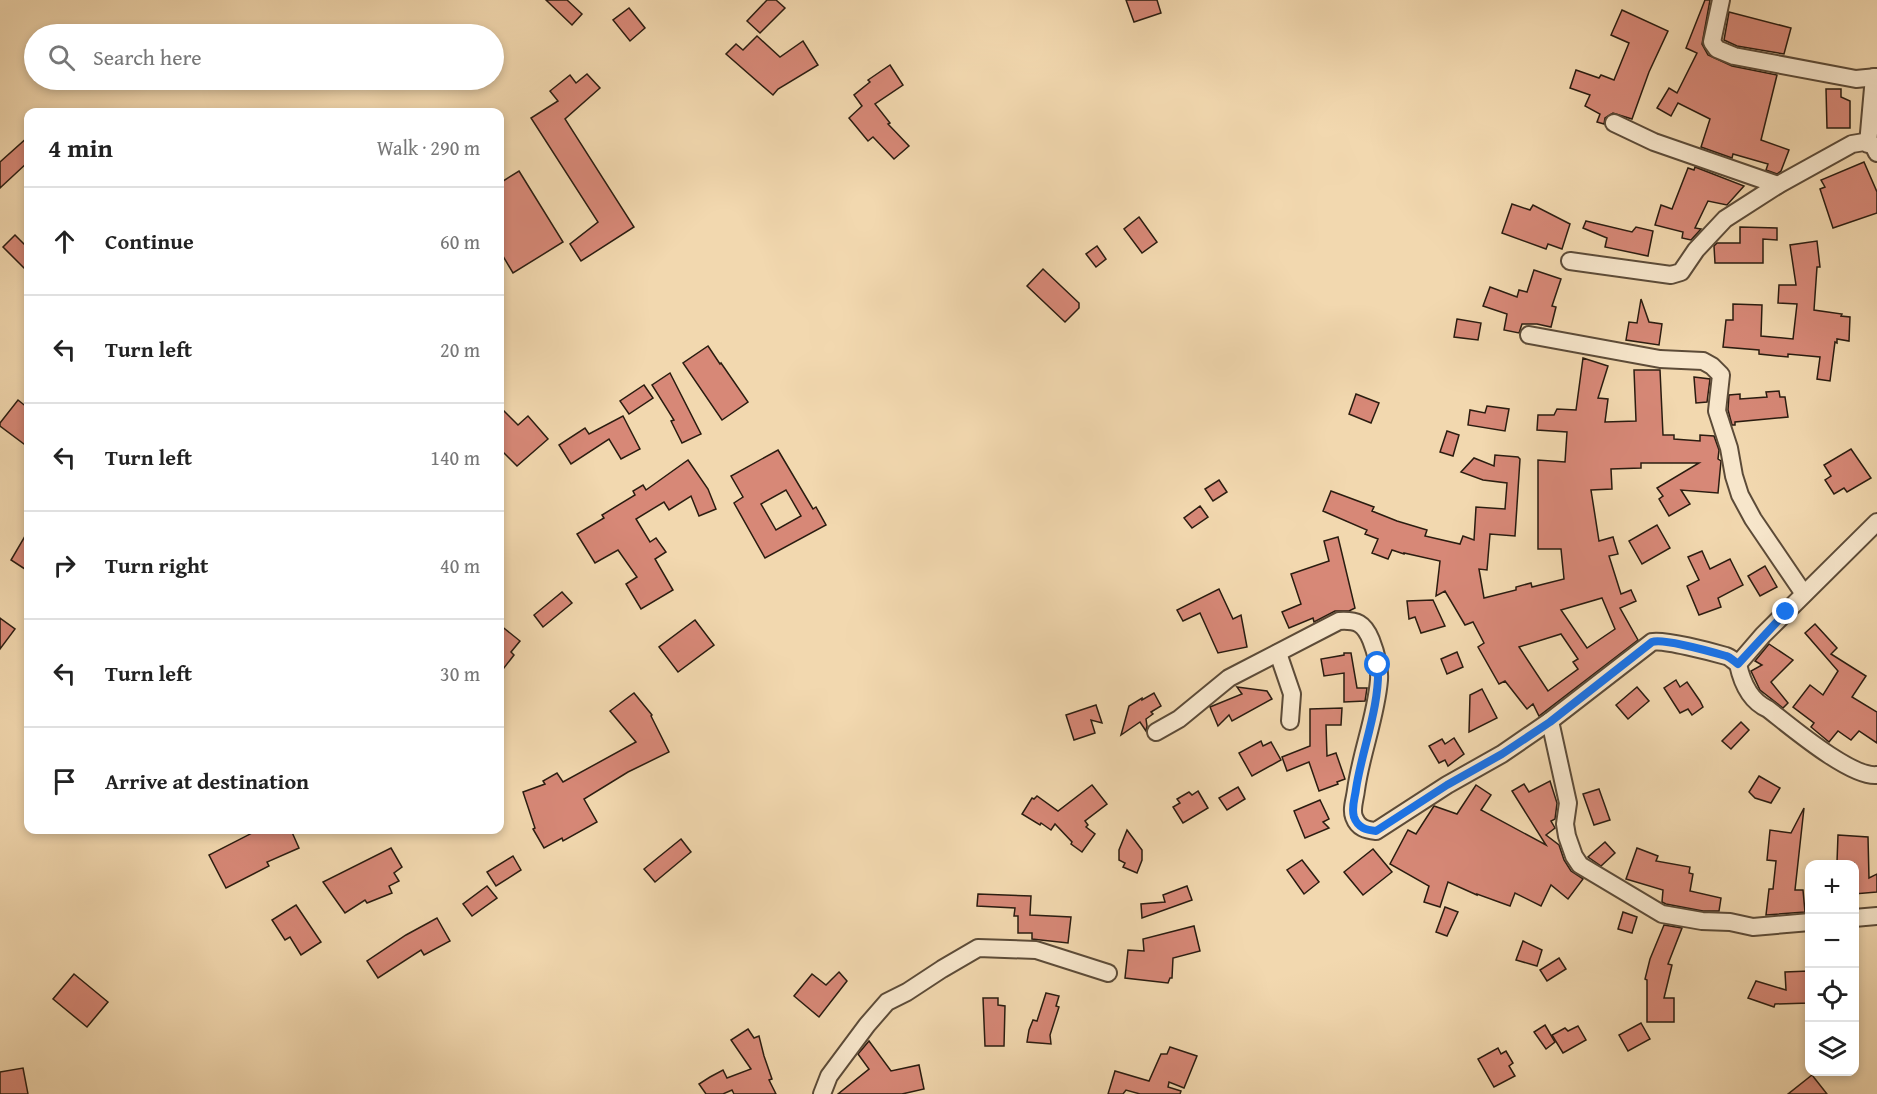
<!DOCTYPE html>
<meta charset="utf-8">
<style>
:root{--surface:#fff;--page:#f6f6f6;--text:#222;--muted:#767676;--line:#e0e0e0}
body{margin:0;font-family:"Gentium Book Plus",serif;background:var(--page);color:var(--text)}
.controls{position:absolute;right:18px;bottom:18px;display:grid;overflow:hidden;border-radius:12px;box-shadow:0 3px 9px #0003}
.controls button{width:54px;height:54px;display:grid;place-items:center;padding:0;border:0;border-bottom:2px solid var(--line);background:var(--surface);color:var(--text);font:30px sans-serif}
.stop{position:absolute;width:18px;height:18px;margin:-14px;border:4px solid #1a73e8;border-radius:50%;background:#fff}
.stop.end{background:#1a73e8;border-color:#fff;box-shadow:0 2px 6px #0008}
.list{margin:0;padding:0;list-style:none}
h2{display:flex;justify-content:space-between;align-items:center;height:78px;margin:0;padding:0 24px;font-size:26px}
h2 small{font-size:20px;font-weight:400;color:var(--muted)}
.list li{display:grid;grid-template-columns:39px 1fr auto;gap:18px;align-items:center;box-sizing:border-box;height:108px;padding:0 24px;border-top:2px solid var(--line)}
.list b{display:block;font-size:22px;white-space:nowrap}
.list em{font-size:20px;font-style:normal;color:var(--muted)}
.icon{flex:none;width:33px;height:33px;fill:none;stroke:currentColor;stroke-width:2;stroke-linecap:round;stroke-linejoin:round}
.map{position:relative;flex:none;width:1877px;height:1094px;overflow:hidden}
.search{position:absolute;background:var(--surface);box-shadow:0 3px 9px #0003;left:24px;top:24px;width:480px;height:66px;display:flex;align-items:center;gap:15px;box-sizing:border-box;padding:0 21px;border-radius:33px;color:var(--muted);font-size:22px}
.panel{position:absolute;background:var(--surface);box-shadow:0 3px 9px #0003;left:24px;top:108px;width:480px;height:726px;border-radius:12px}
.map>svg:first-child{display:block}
.building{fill:#d78877;stroke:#2a1c10;stroke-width:1.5;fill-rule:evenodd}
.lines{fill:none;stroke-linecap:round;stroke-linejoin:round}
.street-casing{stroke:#5c4b38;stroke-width:20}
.street{stroke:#f7e6cb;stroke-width:16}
.route{stroke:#1a73e8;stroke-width:8}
</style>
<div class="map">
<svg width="1877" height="1094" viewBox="0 0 1877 1094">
<rect width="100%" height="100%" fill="#f2d8af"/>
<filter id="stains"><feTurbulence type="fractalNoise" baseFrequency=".00333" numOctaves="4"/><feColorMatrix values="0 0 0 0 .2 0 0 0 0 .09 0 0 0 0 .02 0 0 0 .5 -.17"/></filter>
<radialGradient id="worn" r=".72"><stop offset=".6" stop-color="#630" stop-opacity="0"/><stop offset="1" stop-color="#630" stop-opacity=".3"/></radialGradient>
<!-- building -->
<g class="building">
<polygon points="546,0 567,0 582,14 572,25"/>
<polygon points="767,0 776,0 785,8 760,33 747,21"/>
<polygon points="1126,0 1157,0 1161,13 1134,22"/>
<polygon points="1705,0 1710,0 1702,44 1708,55 1732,66 1777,75 1761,140 1789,150 1781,171 1777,174 1766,170 1768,164 1733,154 1732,158 1701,147 1710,119 1678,103 1671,116 1657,108 1669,88 1677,93 1697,53 1686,48"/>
<polygon points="629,8 645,28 630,41 613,20"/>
<polygon points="1622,10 1668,31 1649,72 1632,119 1613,113 1605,118 1604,124 1597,122 1600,114 1585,106 1590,95 1570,88 1576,70 1599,78 1601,75 1614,80 1629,43 1611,35"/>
<polygon points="1729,12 1791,28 1784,54 1737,46 1724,40"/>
<polygon points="757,36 780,57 803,41 818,65 778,89 773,95 726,54 736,44 743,50"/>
<polygon points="890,65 903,85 875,104 890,123 888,124 909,146 894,159 873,137 868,141 849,118 862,106 854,95 870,82 868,80"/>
<polygon points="587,74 600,88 565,119 634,227 581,261 570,244 598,222 531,118 558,101 550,91 570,75 576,83"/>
<polygon points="1826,89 1841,89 1841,97 1850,101 1850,128 1827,128"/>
<polygon points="28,137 28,162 0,188 0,162"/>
<polygon points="1864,162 1877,192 1877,213 1833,228 1820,189 1825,187 1821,180"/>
<polygon points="1695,167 1744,186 1727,205 1708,201 1695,228 1701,229 1691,240 1682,238 1683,232 1655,225 1661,205 1672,209 1688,168 1694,170"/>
<polygon points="519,171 563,242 513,273 500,251 500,183"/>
<polygon points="1512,204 1530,210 1533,205 1570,224 1562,249 1548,244 1546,249 1502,233"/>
<polygon points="1139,217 1157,242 1142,253 1124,229"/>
<polygon points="1586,221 1632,232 1636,227 1653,231 1648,256 1605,247 1607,238 1583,228"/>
<polygon points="1740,227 1777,228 1777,240 1763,239 1763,263 1715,263 1714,246 1717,243 1740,243"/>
<polygon points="15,235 28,248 28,272 3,247"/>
<polygon points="1817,241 1820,267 1817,267 1814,310 1842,314 1841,316 1850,317 1849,341 1837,339 1837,343 1835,342 1830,381 1817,379 1820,357 1788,354 1788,357 1759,354 1759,350 1723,347 1726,320 1733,320 1733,304 1762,305 1761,336 1793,339 1797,304 1778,303 1779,285 1796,285 1790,245"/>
<polygon points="1097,246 1106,259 1096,267 1086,254"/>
<polygon points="1043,269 1079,303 1079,308 1065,322 1027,286"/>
<polygon points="1534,270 1561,279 1552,306 1556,307 1551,327 1537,324 1522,324 1519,333 1504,330 1507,314 1483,306 1490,287 1517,297 1519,290 1527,292"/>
<polygon points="1641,299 1649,322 1662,324 1659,345 1626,340 1629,322 1637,323"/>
<polygon points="1457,319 1481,323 1478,340 1454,337"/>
<polygon points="708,346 720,364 721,363 748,402 722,420 683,363"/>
<path d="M1583,358L1608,366L1598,398L1608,399L1605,422L1636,421L1634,370H1660L1663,435H1674V439L1700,441V435L1714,436L1719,450L1718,459L1721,461L1718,493L1681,490L1690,504L1669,516L1659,499L1663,496L1657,488L1699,463H1641V468L1611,469L1612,489L1591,490L1599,541L1613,537L1618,554L1609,556L1621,594L1631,590L1636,601L1620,608L1638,640L1539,716L1533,704L1527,709L1505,681L1499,684L1478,647L1484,643L1473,622L1465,625L1445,591L1436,596L1440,561L1404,553V554L1392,550L1388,559L1372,553L1378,539L1365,534L1367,530L1323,511L1331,491L1374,507L1372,511L1397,521L1427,530L1425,536L1460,544L1463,536L1474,540L1476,507L1505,509L1507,483L1483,480L1461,472L1474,458L1494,466L1495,455L1518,457L1520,459L1515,536L1490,534L1487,570L1479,569L1484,598L1516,590V587L1531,583L1532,587L1564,579L1561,549H1538V460L1565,462L1567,432L1537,430L1538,415H1554L1557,409L1576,410ZM1602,598L1615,629L1587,648L1561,610ZM1561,634L1578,659L1573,662L1578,669L1548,691L1519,647Z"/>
<polygon points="670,373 701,434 682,443 671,421 674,420 652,385"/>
<polygon points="1694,377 1710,379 1707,402 1696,403"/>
<polygon points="644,385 653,398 629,414 620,401"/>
<polygon points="1779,391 1780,397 1785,397 1788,417 1735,422 1735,425 1732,425 1728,410 1729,395 1740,394 1740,399 1767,397 1766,392"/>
<polygon points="1356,394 1379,403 1371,423 1349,414"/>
<polygon points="18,400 28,408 28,447 0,426 0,423"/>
<polygon points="1487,406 1509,409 1505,431 1468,425 1470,410 1485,413"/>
<polygon points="500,407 518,425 528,416 548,439 517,466 500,449"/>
<polygon points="623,416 640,449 621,459 609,439 571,464 559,445 585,428 589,434"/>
<polygon points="1447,431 1459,435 1453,456 1440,452"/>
<polygon points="1851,449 1871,478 1847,492 1844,488 1834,494 1825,480 1831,476 1824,465"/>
<path d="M778,450L813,509L816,507L826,525L765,558L734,503L743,497L731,476ZM786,490L801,516L776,530L761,504Z"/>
<polygon points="688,460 708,489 716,509 699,516 691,496 669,510 664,502 636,519 650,542 656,538 666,552 655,559 673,590 641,609 626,584 637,577 618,550 595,563 577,534 604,518 602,515 635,495 633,491 643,485 646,490"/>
<polygon points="1219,480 1227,492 1213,501 1205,489"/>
<polygon points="1200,506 1208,517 1192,528 1184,518"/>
<polygon points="1657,525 1670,548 1642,564 1629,541"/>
<polygon points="28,531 28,571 11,560"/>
<polygon points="1338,537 1355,608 1349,611 1335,611 1314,622 1313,618 1289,628 1282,612 1301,604 1291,574 1329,561 1324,541"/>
<polygon points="1702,551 1710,569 1730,559 1743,585 1718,598 1721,607 1699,615 1687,586 1699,580 1688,557"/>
<polygon points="1765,566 1777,587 1760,596 1748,576"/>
<polygon points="1219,589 1233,619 1241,615 1247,647 1218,653 1200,613 1183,621 1177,610"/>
<polygon points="562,592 572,603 543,627 534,615"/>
<polygon points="1433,600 1445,626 1421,633 1415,617 1409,619 1407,601"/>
<polygon points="0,618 15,629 0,649"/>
<polygon points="695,620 714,645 678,672 659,647"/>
<polygon points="1815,624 1837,648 1831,654 1866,676 1852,697 1877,712 1877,743 1859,731 1851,740 1838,731 1829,742 1811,727 1814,723 1793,707 1810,685 1823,695 1838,671 1805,633"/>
<polygon points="500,625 520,641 511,652 514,655 500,673"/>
<polygon points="1769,644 1793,660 1771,682 1788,703 1783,708 1760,690 1751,671 1762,665 1755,661"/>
<polygon points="1457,652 1463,667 1447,674 1441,659"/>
<polygon points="1344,653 1351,653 1357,688 1367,688 1365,701 1344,702 1344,673 1324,676 1321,659 1344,655"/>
<polygon points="1676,680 1680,687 1687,682 1700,701 1703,707 1692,715 1688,709 1680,713 1664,688"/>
<polygon points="1237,687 1267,691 1272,699 1232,721 1229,715 1218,726 1210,707 1242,694"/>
<polygon points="1637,687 1649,701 1628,719 1616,705"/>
<polygon points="1482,689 1497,718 1469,732 1470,695"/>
<polygon points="634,693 652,715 651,716 669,752 628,772 584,799 597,822 563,841 562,838 544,848 533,829 535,828 523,792 545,784 543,781 557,773 563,782 636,742 610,711"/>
<polygon points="1154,693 1161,706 1151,712 1153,714 1146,719 1147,726 1146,731 1140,722 1121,735 1129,706 1142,698 1142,700"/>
<polygon points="1096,705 1102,723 1091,720 1095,733 1074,740 1066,715"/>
<polygon points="1342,708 1341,725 1326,725 1327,756 1336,753 1345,779 1337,782 1338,784 1319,791 1309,762 1287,771 1282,757 1310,746 1310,709"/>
<polygon points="1741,722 1749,730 1731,749 1722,741"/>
<polygon points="1454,738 1464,754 1448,766 1445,760 1439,763 1429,746 1442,739 1445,744"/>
<polygon points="1261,741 1263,746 1271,742 1281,760 1252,776 1239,753"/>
<polygon points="1759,776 1780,788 1771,803 1755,798 1749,792"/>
<polygon points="1550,781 1557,803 1555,819 1551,821 1555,828 1546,835 1559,845 1564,860 1571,871 1583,879 1568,899 1551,885 1541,906 1515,893 1510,906 1477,894 1477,895 1448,882 1440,907 1424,902 1429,886 1390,864 1408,830 1416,834 1434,806 1457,814 1476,785 1491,795 1481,810 1546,845 1512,791 1524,784 1529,792"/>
<polygon points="1092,785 1107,804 1085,821 1088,825 1086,827 1095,834 1082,852 1071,844 1072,842 1055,824 1051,830 1041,823 1040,825 1022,814 1032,798 1034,799 1037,796 1058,811"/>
<polygon points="1238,787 1245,799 1227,810 1219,798"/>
<polygon points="1599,789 1610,820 1594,825 1583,794"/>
<polygon points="1198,791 1208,808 1183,823 1173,807 1180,803 1177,799 1189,792 1192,795"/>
<polygon points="1320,800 1329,819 1323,822 1329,828 1305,838 1294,811"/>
<polygon points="1804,808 1795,890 1803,890 1805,912 1766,915 1769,889 1773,889 1776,861 1767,860 1770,830 1791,833"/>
<polygon points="258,830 291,830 299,848 267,862 269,866 226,888 209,855"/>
<polygon points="1127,830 1142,850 1142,860 1137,873 1123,867 1125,863 1119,860 1119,850"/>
<polygon points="1838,835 1868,837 1869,878 1877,874 1877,892 1854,894 1854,863 1837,862"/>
<polygon points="681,839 691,852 655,882 644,869"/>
<polygon points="1605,842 1615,853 1601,866 1588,857"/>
<polygon points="391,848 402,867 394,873 399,881 389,886 392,893 367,903 365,900 345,913 323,882"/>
<polygon points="1637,848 1658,856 1656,861 1690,867 1689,873 1693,874 1690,891 1721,898 1719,911 1703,911 1666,904 1662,902 1663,890 1626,879"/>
<polygon points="1373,849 1392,872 1363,895 1344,872"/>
<polygon points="513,856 521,870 496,886 487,872"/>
<polygon points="1302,860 1319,882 1304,894 1287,870"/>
<polygon points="487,886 497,898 472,916 463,904"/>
<polygon points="1187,886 1192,900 1142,918 1141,904 1165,902 1163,895"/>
<polygon points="978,894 1031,896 1030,915 1071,917 1068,943 1032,939 1032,933 1018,933 1018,916 1014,916 1015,908 977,906"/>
<polygon points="296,905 321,942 301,955 290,937 285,940 272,920"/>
<polygon points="1445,907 1458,912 1447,936 1436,932"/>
<polygon points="1623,912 1637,917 1632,933 1618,929"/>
<polygon points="437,918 450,941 424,955 421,950 378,978 367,961 406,935"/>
<polygon points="1664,925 1682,928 1668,964 1672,965 1664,998 1674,998 1674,1022 1647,1022 1647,980 1645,979 1650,959"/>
<polygon points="1194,926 1200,951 1173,958 1172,978 1170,978 1168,983 1125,978 1128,950 1144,951 1143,939"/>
<polygon points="1523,941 1542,950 1537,966 1516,960"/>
<polygon points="1559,958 1566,969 1547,981 1540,970"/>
<polygon points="1809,971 1809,1003 1775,1004 1774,1007 1748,998 1756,981 1786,990 1785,972"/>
<polygon points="839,972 847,981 819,1017 794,996 812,974 826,985"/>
<polygon points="74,974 108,1002 87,1027 53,999"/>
<polygon points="1046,993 1059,996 1056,1006 1059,1007 1050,1035 1051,1044 1027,1042 1029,1030 1033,1020 1037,1021"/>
<polygon points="983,998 998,998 998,1005 1005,1006 1004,1046 985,1046"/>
<polygon points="1641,1023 1650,1039 1628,1051 1619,1035"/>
<polygon points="1545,1025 1555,1042 1546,1049 1534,1032"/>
<polygon points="1578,1026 1586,1040 1563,1053 1552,1035 1565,1028 1568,1031"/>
<polygon points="748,1029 754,1038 759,1036 764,1056 772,1079 769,1080 776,1094 734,1094 732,1090 723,1094 706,1094 699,1084 710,1077 723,1070 727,1078 751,1069 731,1040"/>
<polygon points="869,1041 891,1071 919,1065 924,1089 902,1094 838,1094 869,1069 858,1054"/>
<polygon points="1170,1047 1197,1056 1184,1088 1169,1082 1168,1087 1181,1091 1180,1094 1140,1094 1126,1090 1123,1094 1108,1094 1115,1071 1149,1081 1161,1054 1167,1054"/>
<polygon points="1498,1048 1501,1054 1506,1051 1513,1063 1509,1066 1515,1076 1494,1087 1478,1059"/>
<polygon points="23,1068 28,1094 0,1094 0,1072"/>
<polygon points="1812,1075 1827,1094 1788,1094"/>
</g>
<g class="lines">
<defs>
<g id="street">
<polyline points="1721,0 1712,42 1717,49 1734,56 1856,79 1877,77"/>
<polyline points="1614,123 1654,142 1778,185"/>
<polyline points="1868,144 1874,77"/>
<polyline points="1570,261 1671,275 1681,272 1696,250 1725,219 1778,185 1852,144 1864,142 1873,145 1877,153"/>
<polyline points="1529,335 1660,359 1703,361 1712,366 1721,375 1717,411 1729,448 1734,476 1740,495 1753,519 1804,594"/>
<polyline points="1278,653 1292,694 1290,721"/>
<path d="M1738,664C1742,683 1750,701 1768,709C1790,726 1851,778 1877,775"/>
<polyline points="1550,721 1568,803 1565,824 1567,836 1574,856 1580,865 1662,914 1702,921 1730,922 1753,927 1810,922"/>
<path d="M1156,732L1179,719L1229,678L1339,621C1357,620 1364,623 1371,640C1376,653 1380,666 1379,680C1376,717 1361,753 1356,790C1355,799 1351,809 1354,817C1358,828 1366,830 1376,831L1447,785L1502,754L1550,721L1652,642C1663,639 1712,652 1726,656C1730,657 1734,661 1738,664L1763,635L1877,522"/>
<polyline points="1854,918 1877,916"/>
<polyline points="822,1094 829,1076 867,1025 887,1002 907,992 942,969 978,948 1036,950 1108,973"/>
</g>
</defs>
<!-- street casing -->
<use href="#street" class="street-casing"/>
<!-- street -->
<use href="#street" class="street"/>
</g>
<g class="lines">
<!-- route -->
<path class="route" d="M1378,665C1380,707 1362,749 1356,789C1355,798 1351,808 1354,817C1358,828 1366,830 1376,831L1447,785L1502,754L1550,722L1652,642C1663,638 1712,652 1726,656C1730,657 1734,661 1738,664L1786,612"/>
</g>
<rect width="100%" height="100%" filter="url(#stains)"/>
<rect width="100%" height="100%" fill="url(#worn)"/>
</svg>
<div class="controls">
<button>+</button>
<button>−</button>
<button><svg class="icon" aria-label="locate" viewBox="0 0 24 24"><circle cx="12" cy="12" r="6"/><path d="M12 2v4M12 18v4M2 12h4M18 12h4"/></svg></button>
<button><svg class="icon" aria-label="layers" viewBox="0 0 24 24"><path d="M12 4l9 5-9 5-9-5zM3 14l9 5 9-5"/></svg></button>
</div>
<div class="stop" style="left:1378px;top:665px"></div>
<div class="stop end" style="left:1786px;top:612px"></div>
<div class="search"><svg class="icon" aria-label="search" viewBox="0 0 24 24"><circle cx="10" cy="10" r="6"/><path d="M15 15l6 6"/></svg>Search here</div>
<section class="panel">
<h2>4 min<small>Walk · 290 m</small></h2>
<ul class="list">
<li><svg class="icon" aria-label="ahead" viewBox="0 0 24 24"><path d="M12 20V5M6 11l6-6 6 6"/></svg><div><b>Continue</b></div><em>60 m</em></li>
<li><svg class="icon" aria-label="left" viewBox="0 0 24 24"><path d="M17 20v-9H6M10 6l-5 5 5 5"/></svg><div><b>Turn left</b></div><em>20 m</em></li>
<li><svg class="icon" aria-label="left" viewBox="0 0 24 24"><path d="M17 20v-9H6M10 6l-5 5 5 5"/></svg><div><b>Turn left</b></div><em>140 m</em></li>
<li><svg class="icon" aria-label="right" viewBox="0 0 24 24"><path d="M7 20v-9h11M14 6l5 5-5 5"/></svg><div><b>Turn right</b></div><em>40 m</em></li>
<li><svg class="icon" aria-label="left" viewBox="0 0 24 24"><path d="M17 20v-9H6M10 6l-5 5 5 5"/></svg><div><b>Turn left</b></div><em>30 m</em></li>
<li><svg class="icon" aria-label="arrive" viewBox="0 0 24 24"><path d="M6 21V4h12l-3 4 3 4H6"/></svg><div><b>Arrive at destination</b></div></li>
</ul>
</section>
</div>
